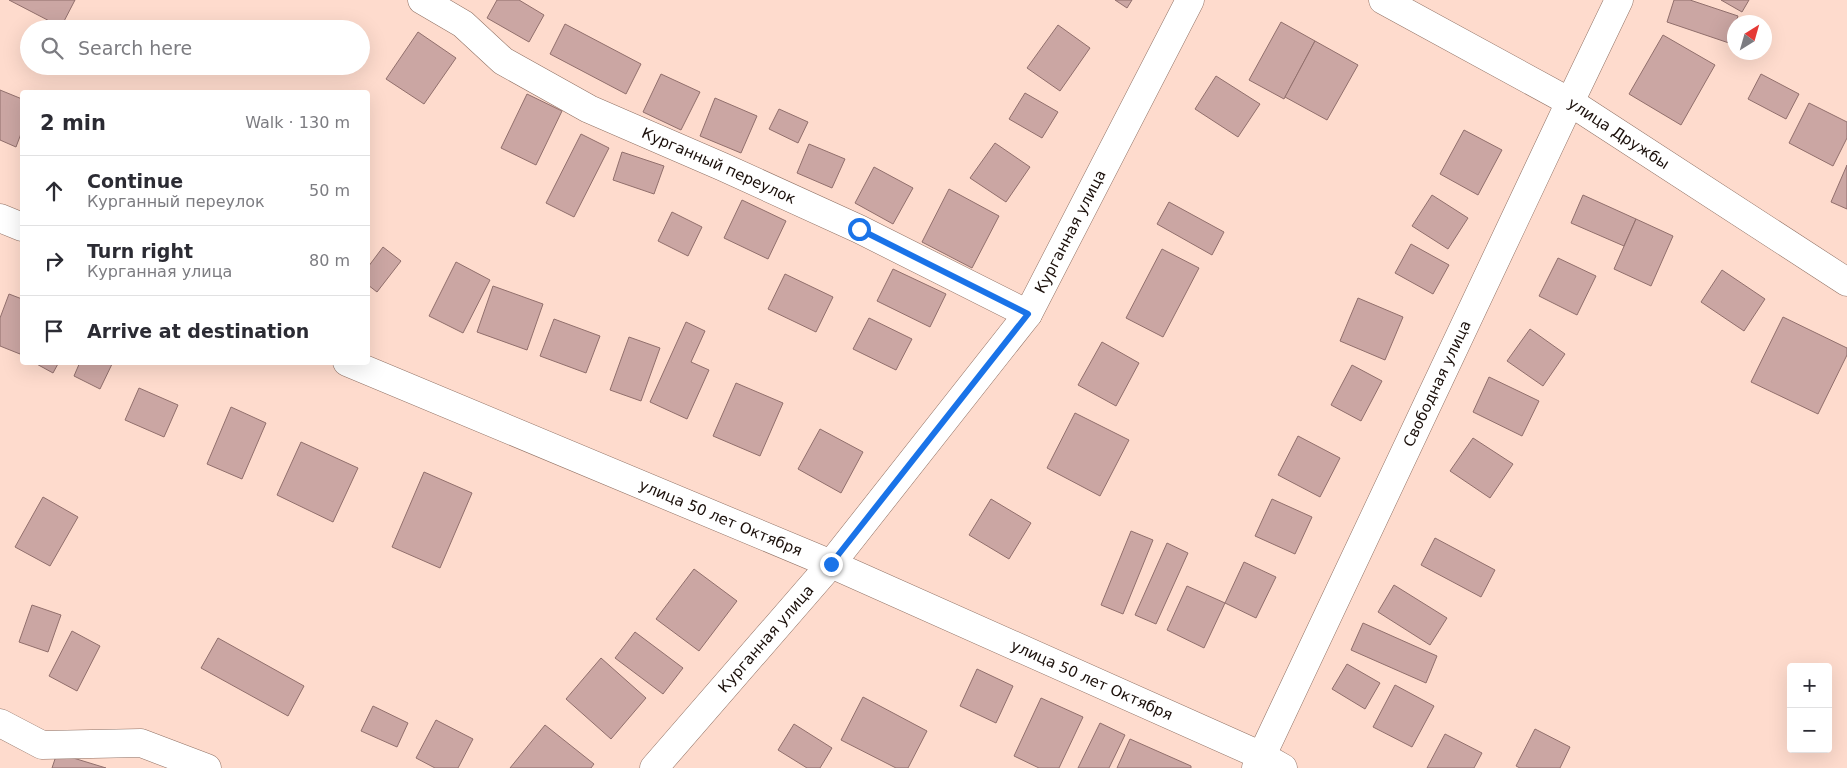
<!DOCTYPE html>
<meta charset="utf-8">
<style>
:root{--surface:#fff;--page:#f2f2f3;--text:#2b2b33;--muted:#7c7c81;--line:#e1e1e2}
body{margin:0;font-family:"DejaVu Sans",sans-serif;background:var(--page);color:var(--text)}
.controls{position:absolute;right:15px;bottom:15px;display:grid;overflow:hidden;border-radius:5px;box-shadow:0 5px 20px #0002}
.controls button{width:45px;height:45px;display:grid;place-items:center;padding:0;border:0;border-bottom:1px solid var(--line);background:var(--surface);color:var(--text);font:25px sans-serif}
.compass{position:absolute;left:1727px;top:15px;width:45px;height:45px;border-radius:50%;background:var(--surface);box-shadow:0 5px 20px #0002;rotate:37deg}
.stop{position:absolute;width:15px;height:15px;margin:-11px;border:4px solid #1a73e8;border-radius:50%;background:#fff}
.stop.end{background:#1a73e8;border-color:#fff;box-shadow:0 1px 5px #0008}
.list{margin:0;padding:0;list-style:none}
h2{display:flex;justify-content:space-between;align-items:center;height:65px;margin:0;padding:0 20px;font-size:21px}
h2 small{font-size:16px;font-weight:400;color:var(--muted)}
.list li{display:grid;grid-template-columns:32px 1fr auto;gap:15px;align-items:center;box-sizing:border-box;height:70px;padding:0 20px;border-top:1px solid var(--line)}
.list b{display:block;font-size:19px;white-space:nowrap}
.list p{margin:0;font-size:16px;white-space:nowrap;color:var(--muted)}
.list em{font-size:16px;font-style:normal;color:var(--muted)}
.icon{flex:none;width:28px;height:28px;fill:none;stroke:currentColor;stroke-width:2;stroke-linecap:round;stroke-linejoin:round}
.map{position:relative;flex:none;width:1847px;height:768px;overflow:hidden}
.search{position:absolute;background:var(--surface);box-shadow:0 5px 20px #0002;left:20px;top:20px;width:350px;height:55px;display:flex;align-items:center;gap:12px;box-sizing:border-box;padding:0 18px;border-radius:28px;color:var(--muted);font-size:19px}
.panel{position:absolute;background:var(--surface);box-shadow:0 5px 20px #0002;left:20px;top:90px;width:350px;height:275px;border-radius:5px}
.map>svg:first-child{display:block}
.building{fill:#cba6a3;stroke:#916f6c}
.lines{fill:none;stroke-linecap:round;stroke-linejoin:round}
.minor-casing{stroke:#907164;stroke-width:29}
.minor{stroke:#fff;stroke-width:28}
.route{stroke:#1a73e8;stroke-width:6}
.labels{text-anchor:middle;stroke-width:4;stroke-linejoin:round;paint-order:stroke}
.street-label{font-size:15px;fill:#1a0f0a;stroke:#fff}
</style>
<div class="map">
<svg width="1847" height="768" viewBox="0 0 1847 768">
<rect width="100%" height="100%" fill="#fedbcd"/>
<!-- building -->
<g class="building">
<polygon points="9,0 75,0 61,27"/>
<polygon points="497,0 519,0 544,15 529,42 487,18"/>
<polygon points="1115,0 1132,0 1127,8"/>
<polygon points="1674,0 1690,0 1738,16 1729,43 1667,22"/>
<polygon points="1721,0 1749,0 1742,12"/>
<polygon points="1281,22 1315,41 1284,99 1249,80"/>
<polygon points="565,24 641,64 626,94 550,54"/>
<polygon points="1058,25 1090,48 1060,91 1027,68"/>
<polygon points="418,32 456,58 424,104 386,79"/>
<polygon points="1663,35 1715,65 1681,125 1629,94"/>
<polygon points="1315,41 1358,65 1327,120 1285,97"/>
<polygon points="661,74 700,92 681,130 643,112"/>
<polygon points="1761,74 1799,94 1786,119 1748,99"/>
<polygon points="1216,76 1260,104 1238,137 1195,109"/>
<polygon points="0,90 22,99 22,131 16,147 0,140"/>
<polygon points="1025,93 1058,112 1042,138 1009,119"/>
<polygon points="527,94 562,111 536,165 501,148"/>
<polygon points="715,98 757,116 741,153 700,136"/>
<polygon points="1809,103 1847,122 1847,138 1833,166 1789,143"/>
<polygon points="779,109 808,122 798,143 769,129"/>
<polygon points="1464,130 1502,150 1478,195 1440,174"/>
<polygon points="581,134 609,148 574,217 546,203"/>
<polygon points="995,143 1030,167 1006,202 970,178"/>
<polygon points="809,144 845,159 832,188 797,173"/>
<polygon points="622,152 664,166 654,194 613,180"/>
<polygon points="1847,165 1847,209 1831,202"/>
<polygon points="874,167 913,188 893,224 855,203"/>
<polygon points="949,189 999,216 972,268 922,242"/>
<polygon points="1432,195 1468,218 1448,249 1412,226"/>
<polygon points="1583,195 1636,219 1624,246 1571,223"/>
<polygon points="742,200 786,221 768,259 724,238"/>
<polygon points="1169,202 1224,232 1212,255 1157,224"/>
<polygon points="672,212 702,227 688,256 658,241"/>
<polygon points="1636,219 1673,236 1651,286 1614,269"/>
<polygon points="1411,244 1449,265 1433,294 1395,273"/>
<polygon points="383,247 401,261 377,292 368,285 368,267"/>
<polygon points="1162,249 1199,268 1163,337 1126,318"/>
<polygon points="1558,258 1596,276 1577,315 1539,296"/>
<polygon points="456,262 490,280 463,333 429,316"/>
<polygon points="893,269 946,294 930,327 877,301"/>
<polygon points="1722,270 1765,299 1744,331 1701,302"/>
<polygon points="785,274 833,297 816,332 768,309"/>
<polygon points="493,286 543,304 527,350 477,332"/>
<polygon points="9,294 22,299 22,347 20,354 0,346 0,318"/>
<polygon points="1358,298 1403,317 1385,360 1340,341"/>
<polygon points="1783,317 1847,348 1847,355 1818,414 1751,382"/>
<polygon points="869,318 912,339 896,370 853,349"/>
<polygon points="554,319 600,336 586,373 540,356"/>
<polygon points="686,322 705,331 691,362 709,370 687,419 650,402"/>
<polygon points="1530,329 1565,354 1543,386 1507,361"/>
<polygon points="629,337 660,348 641,401 610,390"/>
<polygon points="1102,342 1139,363 1116,406 1078,385"/>
<polygon points="33,362 59,362 53,373"/>
<polygon points="80,362 113,362 100,389 74,376"/>
<polygon points="1352,365 1382,381 1361,421 1331,405"/>
<polygon points="1489,377 1539,401 1522,436 1473,412"/>
<polygon points="736,383 783,403 760,456 713,436"/>
<polygon points="139,388 178,405 164,437 125,420"/>
<polygon points="231,407 266,423 242,479 207,464"/>
<polygon points="1075,413 1129,440 1100,496 1047,468"/>
<polygon points="820,429 863,452 841,493 798,469"/>
<polygon points="1298,436 1340,458 1320,497 1278,475"/>
<polygon points="1473,438 1513,464 1490,498 1450,471"/>
<polygon points="301,442 358,468 333,522 277,495"/>
<polygon points="424,472 472,493 440,568 392,547"/>
<polygon points="43,497 78,517 50,566 15,547"/>
<polygon points="991,499 1031,523 1009,559 969,535"/>
<polygon points="1272,499 1312,517 1295,554 1255,536"/>
<polygon points="1131,531 1153,540 1123,614 1101,605"/>
<polygon points="1435,538 1495,570 1481,597 1421,565"/>
<polygon points="1167,543 1188,553 1156,624 1135,615"/>
<polygon points="1244,562 1276,577 1256,618 1225,603"/>
<polygon points="694,569 737,601 699,651 656,619"/>
<polygon points="1394,585 1447,618 1430,645 1378,612"/>
<polygon points="1187,586 1225,603 1204,648 1167,630"/>
<polygon points="32,605 61,615 48,652 19,642"/>
<polygon points="1363,623 1437,656 1426,683 1351,650"/>
<polygon points="72,631 100,646 77,691 49,676"/>
<polygon points="635,632 683,668 663,694 615,658"/>
<polygon points="218,638 304,686 288,716 201,668"/>
<polygon points="601,658 646,698 611,739 566,699"/>
<polygon points="1347,664 1380,683 1365,709 1332,689"/>
<polygon points="977,669 1013,686 996,723 960,706"/>
<polygon points="1395,685 1434,706 1412,747 1373,727"/>
<polygon points="863,697 927,731 908,768 896,768 841,740"/>
<polygon points="1041,698 1083,717 1059,768 1039,768 1014,756"/>
<polygon points="373,706 408,723 397,747 361,731"/>
<polygon points="436,720 473,739 458,768 435,768 416,758"/>
<polygon points="1100,723 1125,735 1109,768 1078,768"/>
<polygon points="794,724 832,748 820,768 807,768 778,750"/>
<polygon points="545,725 594,764 591,768 510,768"/>
<polygon points="1535,729 1570,747 1560,768 1520,768 1516,766"/>
<polygon points="1445,734 1482,753 1474,768 1427,768"/>
<polygon points="1130,739 1191,766 1191,768 1117,768"/>
<polygon points="57,753 106,768 52,768"/>
</g>
<g class="lines">
<defs>
<g id="minor">
<path id="s1" d="M422,0L463,24L503,61L589,109L723,167L859,229L1028,314"/>
<path id="s2" d="M1383,0L1570,102L1847,282"/>
<polyline points="0,218 22,227"/>
<path id="s3" d="M347,362L831,564L1262,756L1283,768"/>
<polyline points="0,723 42,745 141,743 207,768"/>
<path id="s4" d="M654,768L831,564L1028,314L1190,0"/>
<path id="s5" d="M1256,768L1570,102L1619,0"/>
</g>
</defs>
<!-- minor casing -->
<use href="#minor" class="minor-casing"/>
<!-- minor -->
<use href="#minor" class="minor"/>
</g>
<g class="lines">
<!-- route -->
<polyline class="route" points="831,564 1028,314 859,229"/>
</g>
<g class="labels">
<!-- street labels -->
<g class="street-label">
<text dy="5" stroke="none"><textPath href="#s2" startOffset="271">улица Дружбы</textPath></text>
<text dy="5" stroke="none"><textPath href="#s1" startOffset="342">Курганный переулок</textPath></text>
<text dy="5" stroke="none"><textPath href="#s4" startOffset="681">Курганная улица</textPath></text>
<text dy="5" stroke="none"><textPath href="#s5" startOffset="425">Свободная улица</textPath></text>
<text dy="5" stroke="none"><textPath href="#s3" startOffset="405">улица 50 лет Октября</textPath></text>
<text dy="5" stroke="none"><textPath href="#s4" startOffset="171">Курганная улица</textPath></text>
<text dy="5" stroke="none"><textPath href="#s3" startOffset="810">улица 50 лет Октября</textPath></text>
</g>
</g>
</svg>
<div class="controls">
<button>+</button>
<button>−</button>
</div>
<svg class="compass" viewBox="-18 -18 36 36"><path d="M0-13l5 13h-10z" fill="#e53935"/><path d="M0 13l5-13h-10z" fill="#7c7c81"/></svg>
<div class="stop" style="left:859px;top:229px"></div>
<div class="stop end" style="left:831px;top:564px"></div>
<div class="search"><svg class="icon" aria-label="search" viewBox="0 0 24 24"><circle cx="10" cy="10" r="6"/><path d="M15 15l6 6"/></svg>Search here</div>
<section class="panel">
<h2>2 min<small>Walk · 130 m</small></h2>
<ul class="list">
<li><svg class="icon" aria-label="ahead" viewBox="0 0 24 24"><path d="M12 20V5M6 11l6-6 6 6"/></svg><div><b>Continue</b><p>Курганный переулок</p></div><em>50 m</em></li>
<li><svg class="icon" aria-label="right" viewBox="0 0 24 24"><path d="M7 20v-9h11M14 6l5 5-5 5"/></svg><div><b>Turn right</b><p>Курганная улица</p></div><em>80 m</em></li>
<li><svg class="icon" aria-label="arrive" viewBox="0 0 24 24"><path d="M6 21V4h12l-3 4 3 4H6"/></svg><div><b>Arrive at destination</b></div></li>
</ul>
</section>
</div>
